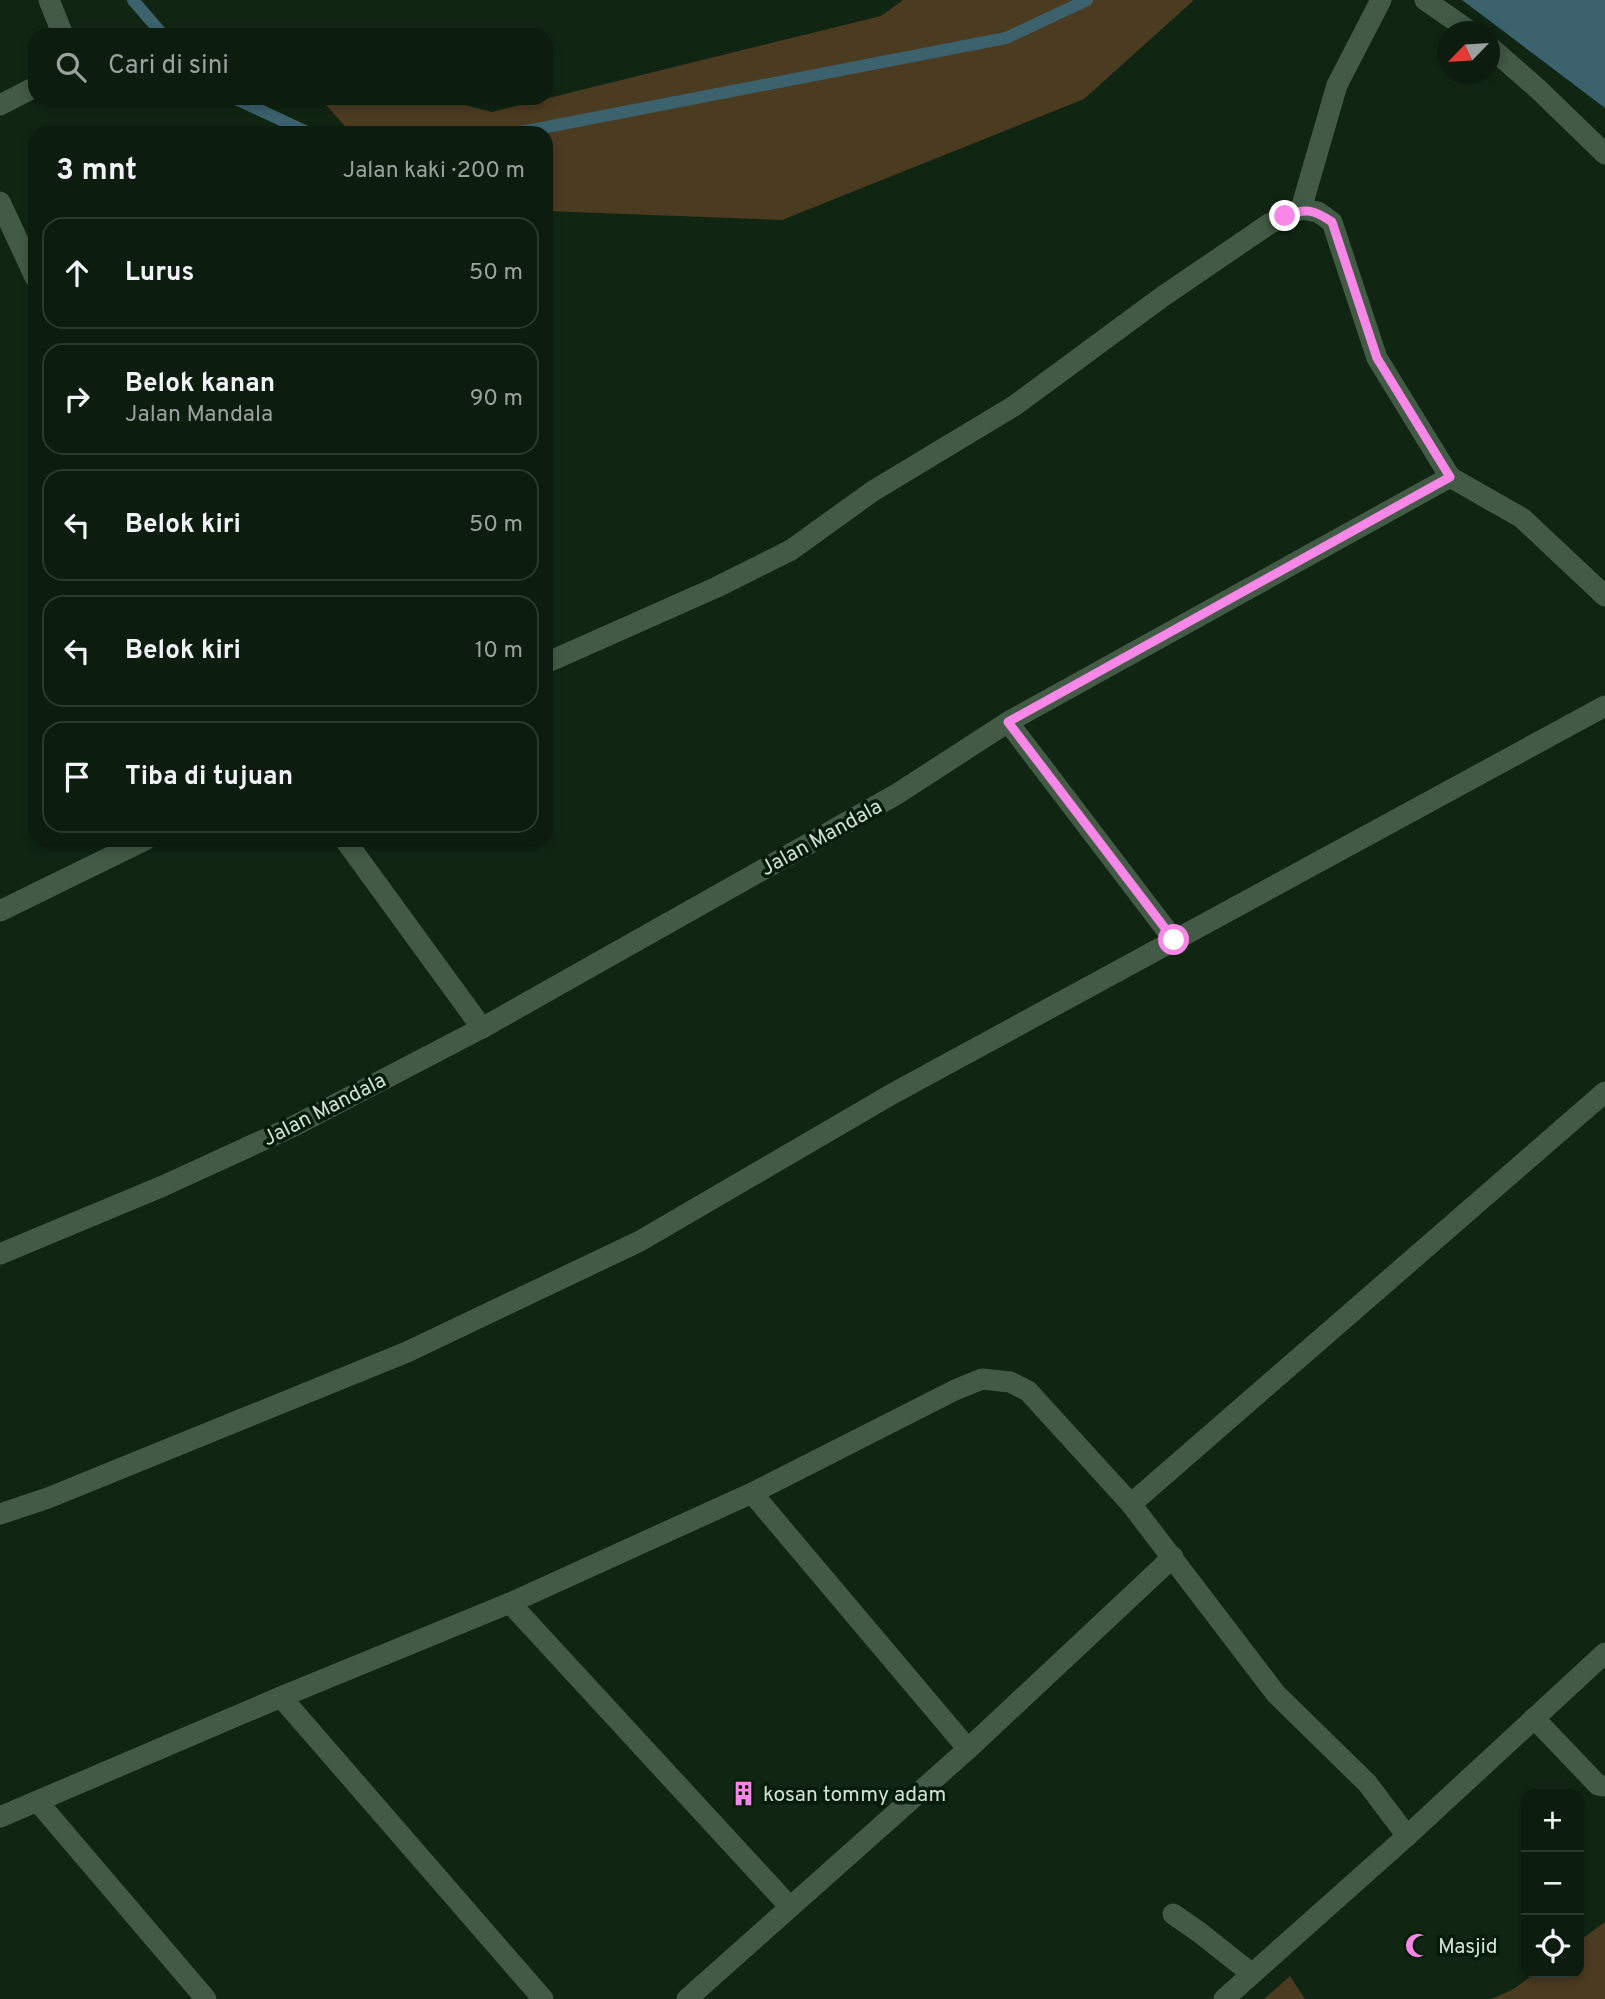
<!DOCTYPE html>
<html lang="id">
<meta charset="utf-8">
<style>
:root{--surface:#0c1c0e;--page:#1a291c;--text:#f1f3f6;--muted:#9aa19e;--line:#2c3a2e}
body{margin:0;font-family:Overpass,sans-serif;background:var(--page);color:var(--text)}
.controls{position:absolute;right:21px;bottom:21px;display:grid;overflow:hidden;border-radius:14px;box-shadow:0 4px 10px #0003}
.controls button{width:63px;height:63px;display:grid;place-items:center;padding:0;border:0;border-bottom:2px solid var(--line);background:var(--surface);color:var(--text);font:35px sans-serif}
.compass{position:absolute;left:1437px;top:21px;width:63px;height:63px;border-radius:50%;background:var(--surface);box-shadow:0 4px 10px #0003;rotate:245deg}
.stop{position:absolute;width:21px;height:21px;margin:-16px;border:5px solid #f987e8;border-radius:50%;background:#fff}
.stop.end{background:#f987e8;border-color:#fff;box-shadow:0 2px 7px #0008}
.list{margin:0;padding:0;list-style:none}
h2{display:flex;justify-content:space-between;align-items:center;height:91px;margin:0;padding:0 28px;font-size:30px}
h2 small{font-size:23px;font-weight:400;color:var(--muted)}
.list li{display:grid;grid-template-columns:46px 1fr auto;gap:21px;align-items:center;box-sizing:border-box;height:112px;margin:0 14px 14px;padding:0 14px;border:2px solid var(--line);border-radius:21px}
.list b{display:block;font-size:26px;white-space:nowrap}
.list p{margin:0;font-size:23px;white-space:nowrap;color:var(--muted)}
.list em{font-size:23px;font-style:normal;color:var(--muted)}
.icon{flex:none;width:38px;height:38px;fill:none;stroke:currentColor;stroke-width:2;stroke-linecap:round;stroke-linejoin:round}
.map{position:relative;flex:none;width:1605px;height:1999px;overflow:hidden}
.search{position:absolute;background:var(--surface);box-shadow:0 4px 10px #0003;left:28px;top:28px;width:525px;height:77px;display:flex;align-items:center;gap:18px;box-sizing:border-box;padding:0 24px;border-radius:21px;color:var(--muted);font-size:26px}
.panel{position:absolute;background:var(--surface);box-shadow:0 4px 10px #0003;left:28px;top:126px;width:525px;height:721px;border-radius:21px}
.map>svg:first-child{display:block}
.green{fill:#4b3b21}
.water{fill:#3b626d}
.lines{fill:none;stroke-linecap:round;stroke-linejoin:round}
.stream{stroke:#3b626d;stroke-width:12}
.minor{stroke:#435b46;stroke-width:21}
.route{stroke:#f987e8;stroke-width:9}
.labels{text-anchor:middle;stroke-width:7;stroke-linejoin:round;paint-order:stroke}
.street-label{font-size:21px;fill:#d2e0d3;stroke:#061c0a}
.poi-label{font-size:21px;fill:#d2e0d3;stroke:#061c0a;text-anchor:start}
</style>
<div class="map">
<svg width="1605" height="1999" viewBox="0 0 1605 1999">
<rect width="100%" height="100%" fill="#102613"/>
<!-- green -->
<g class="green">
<polygon points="903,0 1194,0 1084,99 782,220 546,211 546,133 351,133 320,98 438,98 492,112 881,16"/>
<polygon points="1605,1922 1605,1999 1491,1999 1512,1990 1536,1973 1579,1973 1579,1941"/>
<polygon points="1290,1976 1305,1999 1264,1999"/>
</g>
<!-- water -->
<polygon class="water" points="1462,0 1605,0 1605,108"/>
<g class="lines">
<!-- stream -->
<g class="stream">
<polyline points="133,0 163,35"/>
<polyline points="234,98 309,133"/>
<polyline points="516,133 1006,38 1087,0"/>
</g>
<!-- minor -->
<g class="minor">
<polyline points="49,0 63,35"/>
<polyline points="1425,0 1471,32"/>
<polyline points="1490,47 1539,90 1605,154"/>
<polyline points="0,105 35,87"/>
<polyline points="0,202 35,277"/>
<polyline points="1301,209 1337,85 1381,0"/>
<polyline points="546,663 717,587 791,550 873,491 1014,406 1162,297 1269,224 1301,209 1318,212 1332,222 1377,358 1450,477"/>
<polyline points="1008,722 1174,940"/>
<polyline points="345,840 482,1028"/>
<polyline points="0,911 145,840"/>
<polyline points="0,1254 163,1186 294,1126 482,1028 897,794 1008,722 1450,477 1522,518 1605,596"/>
<polyline points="752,1493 968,1749"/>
<polyline points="1131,1504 1605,1092"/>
<polyline points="0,1514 48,1498 407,1352 640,1241 892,1094 1605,706"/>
<polyline points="510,1603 790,1907"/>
<polyline points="281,1697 543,1999"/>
<polyline points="1534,1718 1598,1785 1605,1786"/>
<polyline points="38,1802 206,1999"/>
<polyline points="0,1817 281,1697 510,1603 752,1493 955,1390 982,1379 1010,1382 1028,1391 1131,1504 1276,1694 1367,1783 1407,1836"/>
<polyline points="1173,1914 1199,1932 1252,1974"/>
<polyline points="687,1999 968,1749 1173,1557"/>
<polyline points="1224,1999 1407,1836 1605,1653"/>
</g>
</g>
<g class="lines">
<!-- route -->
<path class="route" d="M1174,940L1008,722L1450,477L1377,358L1332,222C1313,209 1306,208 1285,216"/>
</g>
<!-- icons -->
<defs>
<symbol id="building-bare" viewBox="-9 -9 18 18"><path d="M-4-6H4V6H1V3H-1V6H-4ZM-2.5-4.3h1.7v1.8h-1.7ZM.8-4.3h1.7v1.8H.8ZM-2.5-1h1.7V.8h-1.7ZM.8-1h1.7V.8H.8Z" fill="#f987e8" stroke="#061c0a" stroke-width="2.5" paint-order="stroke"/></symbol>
<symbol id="mosque-bare" viewBox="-9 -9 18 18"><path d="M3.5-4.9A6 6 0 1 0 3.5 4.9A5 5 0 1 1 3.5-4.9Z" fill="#f987e8" stroke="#061c0a" stroke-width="2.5" paint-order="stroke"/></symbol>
</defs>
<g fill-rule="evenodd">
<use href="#building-bare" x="726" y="1776" width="35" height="35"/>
<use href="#mosque-bare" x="1400" y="1928" width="35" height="35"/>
</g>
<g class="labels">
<!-- street labels -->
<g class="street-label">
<text transform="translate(821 837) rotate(-29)" y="7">Jalan Mandala</text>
<text transform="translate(324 1109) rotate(-27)" y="7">Jalan Mandala</text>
</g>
<!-- poi labels -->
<g class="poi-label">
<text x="763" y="1801">kosan tommy adam</text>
<text x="1438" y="1953">Masjid</text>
</g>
</g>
</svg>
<div class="controls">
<button>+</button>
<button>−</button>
<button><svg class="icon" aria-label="locate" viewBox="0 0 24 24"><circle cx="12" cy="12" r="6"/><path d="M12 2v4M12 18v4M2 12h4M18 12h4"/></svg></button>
</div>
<svg class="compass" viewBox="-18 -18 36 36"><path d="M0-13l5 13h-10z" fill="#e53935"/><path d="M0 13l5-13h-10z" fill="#9aa19e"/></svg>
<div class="stop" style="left:1174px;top:940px"></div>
<div class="stop end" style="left:1285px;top:216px"></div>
<div class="search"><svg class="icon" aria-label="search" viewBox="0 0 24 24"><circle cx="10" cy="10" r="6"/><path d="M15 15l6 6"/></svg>Cari di sini</div>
<section class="panel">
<h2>3 mnt<small>Jalan kaki · 200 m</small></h2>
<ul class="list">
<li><svg class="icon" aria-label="ahead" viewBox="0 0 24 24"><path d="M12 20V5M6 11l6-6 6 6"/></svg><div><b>Lurus</b></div><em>50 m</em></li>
<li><svg class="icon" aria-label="right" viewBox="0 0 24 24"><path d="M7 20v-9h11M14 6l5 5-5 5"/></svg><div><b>Belok kanan</b><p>Jalan Mandala</p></div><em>90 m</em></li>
<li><svg class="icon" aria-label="left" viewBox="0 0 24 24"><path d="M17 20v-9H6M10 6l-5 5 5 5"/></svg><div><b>Belok kiri</b></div><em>50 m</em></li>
<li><svg class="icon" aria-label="left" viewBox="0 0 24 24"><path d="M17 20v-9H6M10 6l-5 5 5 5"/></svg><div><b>Belok kiri</b></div><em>10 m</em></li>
<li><svg class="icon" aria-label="arrive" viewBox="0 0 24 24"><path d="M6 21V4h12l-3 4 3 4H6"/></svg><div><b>Tiba di tujuan</b></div></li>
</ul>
</section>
</div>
